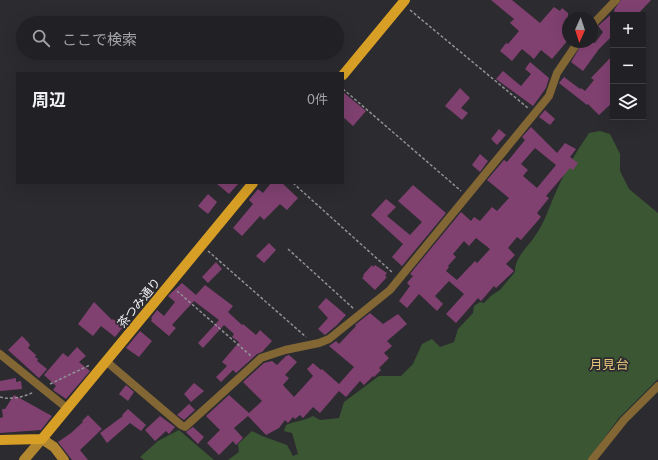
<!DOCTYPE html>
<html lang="ja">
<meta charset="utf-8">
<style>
:root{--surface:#212024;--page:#29282c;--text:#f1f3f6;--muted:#a2a3a6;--line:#3e3e41}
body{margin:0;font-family:"Public Sans","Noto Sans JP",sans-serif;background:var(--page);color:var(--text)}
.controls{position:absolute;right:12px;top:12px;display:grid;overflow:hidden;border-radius:0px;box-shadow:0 4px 16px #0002}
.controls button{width:36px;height:36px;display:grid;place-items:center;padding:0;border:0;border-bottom:1px solid var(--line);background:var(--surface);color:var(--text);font:20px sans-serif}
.compass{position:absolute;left:562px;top:12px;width:36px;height:36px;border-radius:50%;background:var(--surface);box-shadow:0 4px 16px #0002;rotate:183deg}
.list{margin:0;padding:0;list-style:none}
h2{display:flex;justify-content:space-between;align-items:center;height:52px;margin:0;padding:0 16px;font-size:17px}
h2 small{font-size:13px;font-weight:400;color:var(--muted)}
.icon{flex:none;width:22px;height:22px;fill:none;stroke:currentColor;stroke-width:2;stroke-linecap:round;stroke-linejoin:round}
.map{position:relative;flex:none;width:658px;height:460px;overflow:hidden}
.search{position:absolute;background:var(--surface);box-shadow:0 4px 16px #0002;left:16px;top:16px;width:328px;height:44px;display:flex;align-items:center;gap:10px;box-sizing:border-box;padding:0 14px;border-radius:22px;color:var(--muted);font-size:15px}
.panel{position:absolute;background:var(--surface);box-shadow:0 4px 16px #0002;left:16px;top:72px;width:328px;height:112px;border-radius:0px}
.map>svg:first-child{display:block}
.green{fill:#3b5632}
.building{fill:#804171;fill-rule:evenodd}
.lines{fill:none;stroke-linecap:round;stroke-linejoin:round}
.path{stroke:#929195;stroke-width:1.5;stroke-dasharray:3 2;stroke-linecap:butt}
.street{stroke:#826735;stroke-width:8}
.secondary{stroke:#b28730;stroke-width:10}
.primary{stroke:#d79f25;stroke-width:10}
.labels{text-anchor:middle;stroke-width:3.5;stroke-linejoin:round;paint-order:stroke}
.street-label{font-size:12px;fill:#f5f4f7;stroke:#2c2b30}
.neighbourhood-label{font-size:13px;fill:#e5c47a;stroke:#2c2b30}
</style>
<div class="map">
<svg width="658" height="460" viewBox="0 0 658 460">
<rect width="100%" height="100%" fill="#2c2b30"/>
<!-- green -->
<g class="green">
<path d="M600,131L610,134L620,154V171L629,189L658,213V379L619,418L588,460H228L239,452L238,444L252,431L262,436L287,445L293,456L298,454L292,433L284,431L286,425C296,421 303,421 313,416L320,420L339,418L344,402L379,376H401L413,364L422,344L432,339L440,347L454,342L458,329L473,313L474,306L480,302L484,303L492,295L500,290L515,272C514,258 528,247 535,236C545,222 549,207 556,192C565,171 576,152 589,133Z"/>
<polygon points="179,430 214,460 144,460 140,457 158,441"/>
</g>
<!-- building -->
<g class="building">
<polygon points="491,0 512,0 540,23 554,7 560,11 562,8 568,13 568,40 552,59 541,50 534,59 522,49 512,61 500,51 506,43 508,44 519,31 510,23 514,19"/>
<polygon points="621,0 651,0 637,15 613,15 613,35 599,49 583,71 571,62 583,42 595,43 603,32 598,26 615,11 614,10"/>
<polygon points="613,55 613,102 599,115 588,104 587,105 559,83 564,77 580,89 581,88 585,91 594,80 591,78"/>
<polygon points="530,62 549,78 546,88 533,106 496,79 503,71 521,86 531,74 525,69"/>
<polygon points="460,88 470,98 461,108 468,113 462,120 445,106"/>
<polygon points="343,92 366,111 353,126 343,117"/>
<polygon points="545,110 555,119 550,125 539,117"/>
<path d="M531,127L557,153L565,143L576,149L570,157L578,163L573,170L570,168L546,196L549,198L537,213L541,217L521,240L517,237L508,248L515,255L506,264L514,271L496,288L494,286L481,301L478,298L456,323L446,314L464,294L449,281L435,296L443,304L437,311L419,294L407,308L399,301L410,286L407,283L413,276L410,274L461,212L471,221L474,217L480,221L492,207L497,211L509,198L487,180L504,160L507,162L525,140L522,137ZM535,148L556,165L537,188L523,176L528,170L521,164ZM476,238L490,249L480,260L477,263L475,261L457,280L446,271L449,267L448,266L456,257L453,254L464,241L469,246Z"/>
<polygon points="499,129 506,135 497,145 491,139"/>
<polygon points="480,154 488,161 480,172 472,165"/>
<polygon points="216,183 239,183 229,194"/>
<polygon points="271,183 282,183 298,198 287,210 280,204 264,220 260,216 242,236 233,228 253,204 249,200 258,189 263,193"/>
<polygon points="413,185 446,213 402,266 392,257 403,244 371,215 386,199 396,207 387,216 410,235 422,222 398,201"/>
<polygon points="208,194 217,202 208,214 198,206"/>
<polygon points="269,243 276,250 264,263 256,256"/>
<polygon points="216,262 222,269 208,283 202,277"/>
<polygon points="372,265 373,267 375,265 387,273 385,276 387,277 375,290 362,278 364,276 363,275"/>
<polygon points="182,283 196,295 205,285 233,306 228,312 242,325 243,324 256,335 260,330 272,341 262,352 257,354 236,373 233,370 221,382 216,377 227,366 222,362 239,342 232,337 234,334 224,325 203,348 198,343 219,320 194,301 172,325 176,328 169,336 151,321 152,319 151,318 157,310 164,316 175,302 168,296"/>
<polygon points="326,298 346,315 337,325 325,335 318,329 328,318 318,307"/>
<polygon points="94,302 112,320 113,319 123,327 115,337 101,326 93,336 78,324"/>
<polygon points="370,313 383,324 398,314 407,324 387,341 392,346 384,353 389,358 379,368 381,370 374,377 373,376 364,385 360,381 346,397 339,391 320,413 313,407 303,418 300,415 295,419 293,417 288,423 285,420 279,428 266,435 248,416 234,428 243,438 236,445 233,441 219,455 207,443 220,430 206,416 229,395 249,413 262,401 243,382 264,363 272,361 277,365 286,356 289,355 297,362 285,375 289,378 283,385 294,397 313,376 307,369 313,363 321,370 322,369 339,384 354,367 329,346 336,341 339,344 356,326 355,325"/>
<polygon points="140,331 152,341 139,357 126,348"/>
<polygon points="22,336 28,342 30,345 28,348 36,355 35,357 38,359 37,361 47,369 39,378 8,350"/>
<polygon points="77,347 86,356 79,362 90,371 66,399 53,390 56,386 44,375 63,353 68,357"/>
<polygon points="16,378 16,382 21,381 22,389 0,391 0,381"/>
<polygon points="194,383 204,391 191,402 184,394"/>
<polygon points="126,385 134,392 128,401 119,394"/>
<polygon points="14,395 52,416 41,430 0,433 0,418 3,417 2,409 5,409"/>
<polygon points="189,404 195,410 184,420 177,415"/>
<polygon points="128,409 146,425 141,431 130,423 107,443 100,433 123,416 122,415"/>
<polygon points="88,415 102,429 80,450 88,460 72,460 58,442 71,433 83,422 82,421"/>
<polygon points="160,416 175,427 169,434 166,431 155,441 145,430"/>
<polygon points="193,427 204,437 198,444 186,432"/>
</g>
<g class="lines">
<!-- path -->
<g class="path">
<polyline points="410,10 528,108"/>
<polyline points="343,89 461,191"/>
<polyline points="293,183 393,273"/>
<polyline points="288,249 354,309"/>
<polyline points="208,251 306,337"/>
<polyline points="177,291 251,356"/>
<polyline points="50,384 90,365"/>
<path d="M0,397C11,400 24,397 34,392"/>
</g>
<!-- street -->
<g class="street">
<polyline points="592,25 616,0"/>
<polyline points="0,354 68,409"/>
<polyline points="107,362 181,425 185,427 261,358 285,350 319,343 329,339 390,290 549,96 557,73 578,42"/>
<polyline points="592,460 624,420 658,386"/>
</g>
<!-- secondary -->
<polyline class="secondary" points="24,460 42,439 54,447 64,460"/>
<!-- primary -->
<g class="primary">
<polyline points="343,75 405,0"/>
<polyline points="0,440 42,439 253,183"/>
</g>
</g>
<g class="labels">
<!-- street labels -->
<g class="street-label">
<text transform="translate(139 303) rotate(-51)" y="4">茶つみ通り</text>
</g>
<!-- neighbourhood labels -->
<g class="neighbourhood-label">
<text x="609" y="369">月見台</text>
</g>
</g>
</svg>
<div class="controls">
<button>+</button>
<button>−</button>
<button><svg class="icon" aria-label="layers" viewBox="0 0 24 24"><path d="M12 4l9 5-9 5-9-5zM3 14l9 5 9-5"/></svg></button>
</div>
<svg class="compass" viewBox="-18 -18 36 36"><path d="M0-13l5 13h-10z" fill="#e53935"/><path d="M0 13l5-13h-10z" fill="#a2a3a6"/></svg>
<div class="search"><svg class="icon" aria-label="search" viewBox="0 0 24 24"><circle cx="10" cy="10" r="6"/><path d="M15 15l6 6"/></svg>ここで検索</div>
<section class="panel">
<h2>周辺<small>0件</small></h2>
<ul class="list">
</ul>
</section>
</div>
